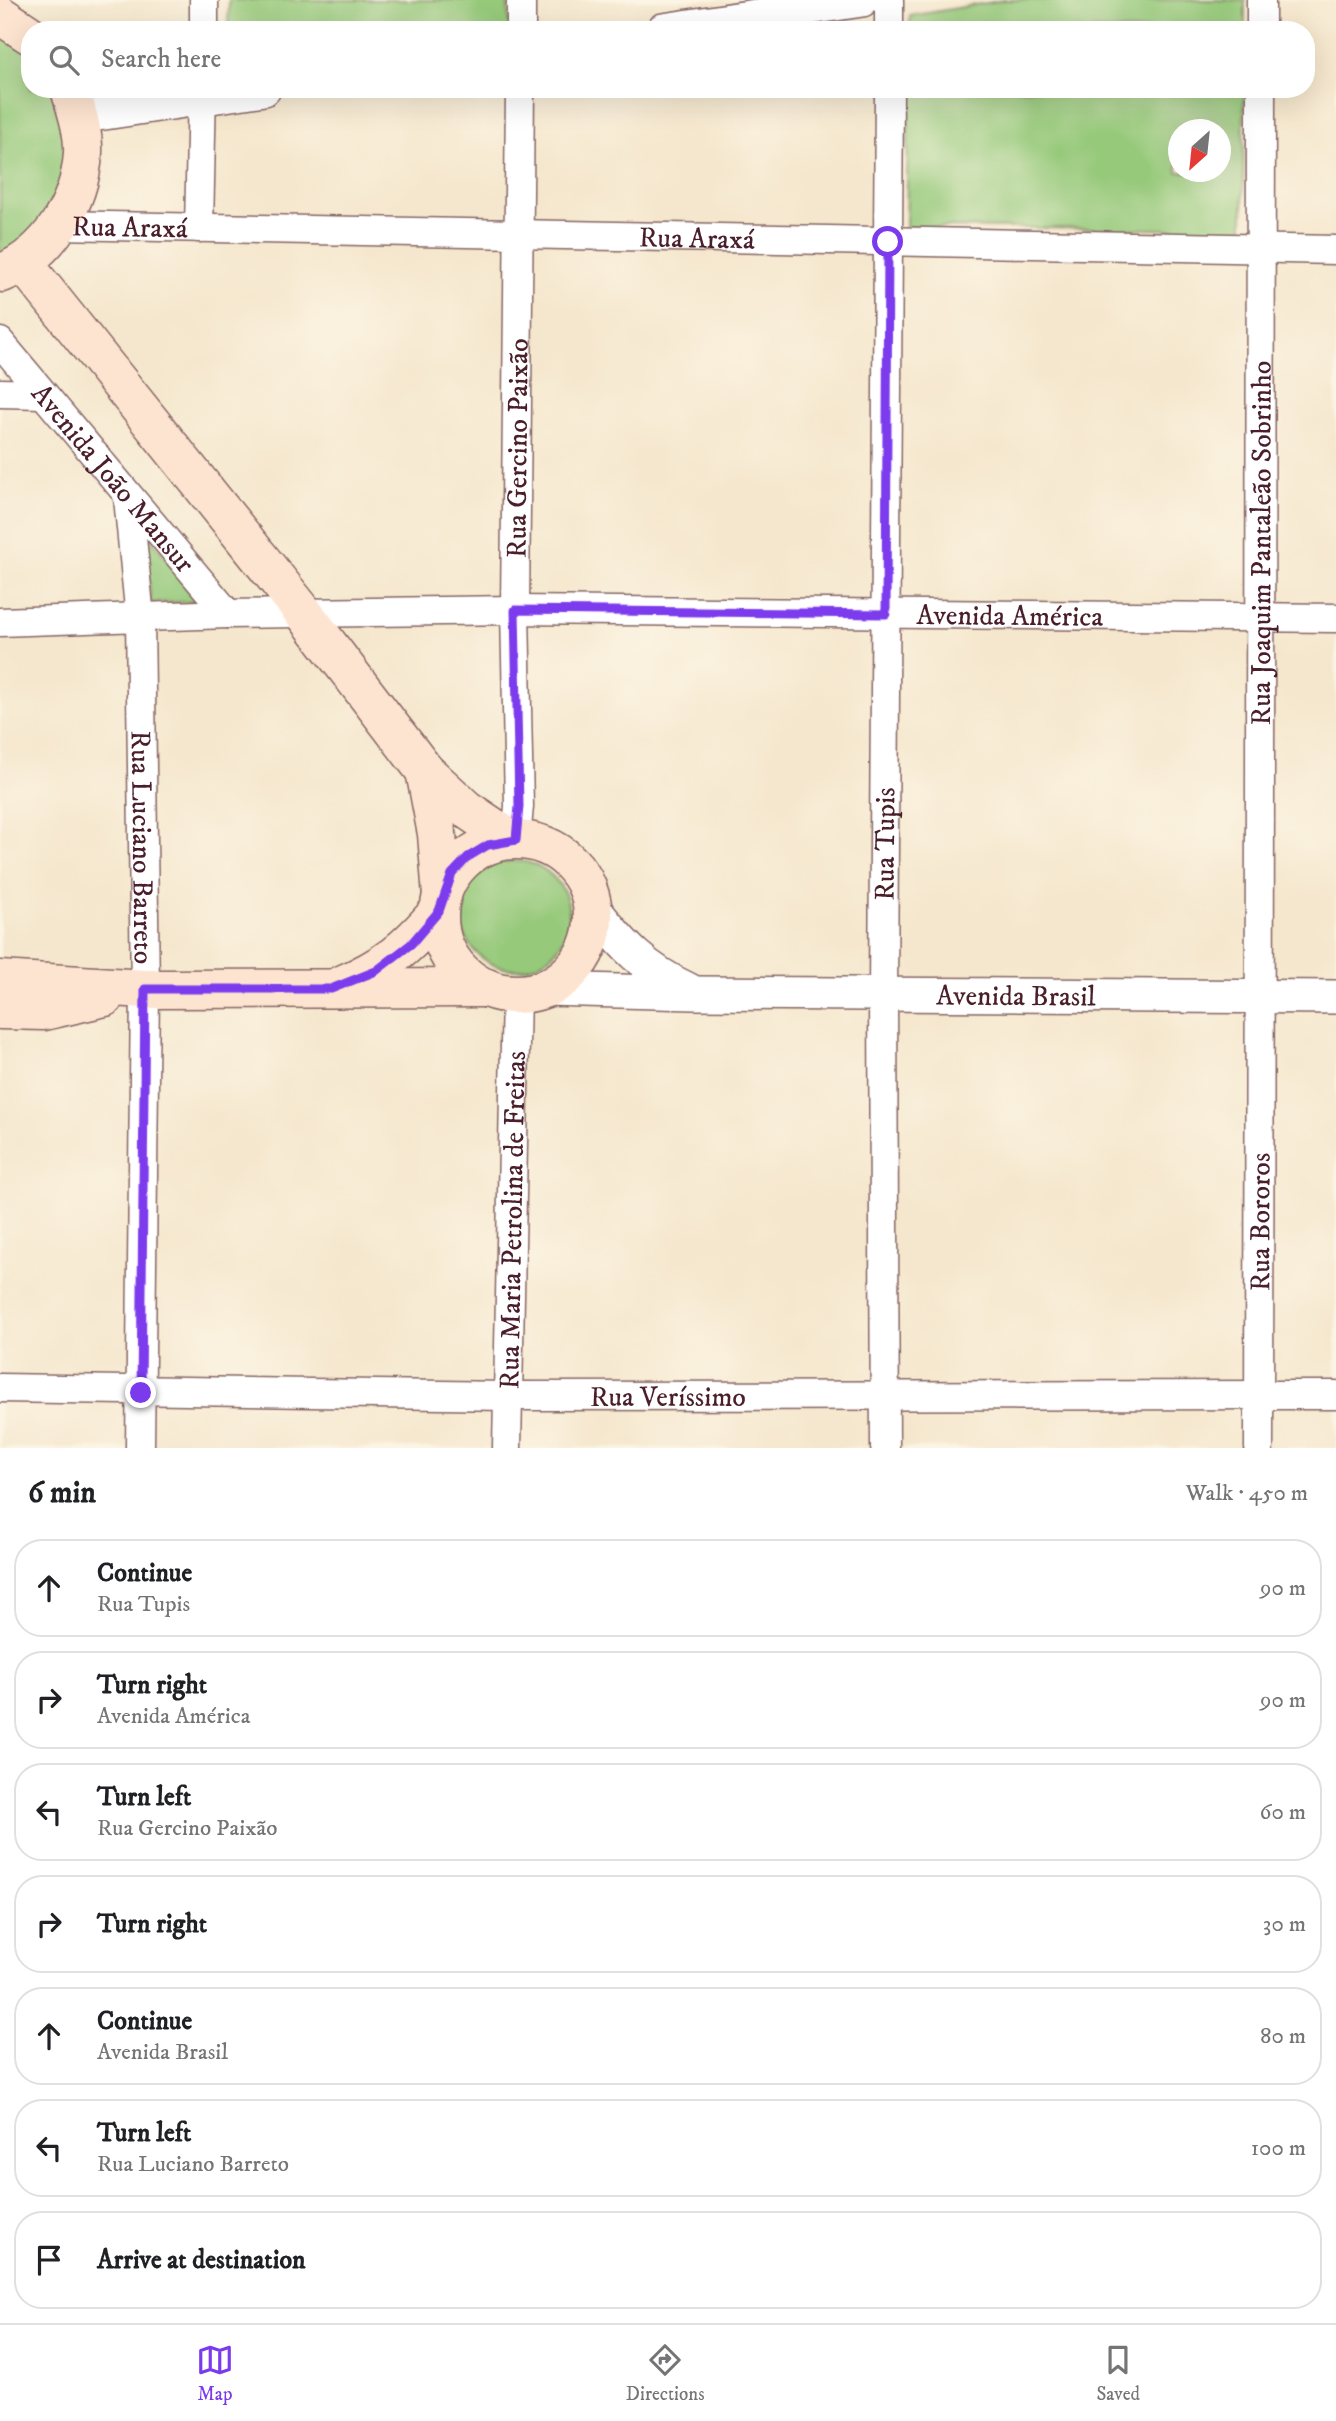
<!DOCTYPE html>
<meta charset="utf-8">
<style>
:root{--surface:#fff;--page:#f6f6f6;--text:#202124;--muted:#757577;--line:#e0e0e0;--accent:#7c3aed}
body{margin:0;font-family:"IM FELL DW Pica",serif;background:var(--page);color:var(--text)}
.compass{position:absolute;left:1168px;top:119px;width:63px;height:63px;border-radius:50%;background:var(--surface);box-shadow:0 7px 28px #0002;rotate:207deg}
.stop{position:absolute;width:21px;height:21px;margin:-16px;border:5px solid #7c3aed;border-radius:50%;background:#fff}
.stop.end{background:#7c3aed;border-color:#fff;box-shadow:0 2px 7px #0008}
.list{margin:0;padding:0;list-style:none}
h2{display:flex;justify-content:space-between;align-items:center;height:91px;margin:0;padding:0 28px;font-size:30px}
h2 small{font-size:23px;font-weight:400;color:var(--muted)}
.list li{display:grid;grid-template-columns:46px 1fr auto;gap:21px;align-items:center;box-sizing:border-box;height:98px;margin:0 14px 14px;padding:0 14px;border:2px solid var(--line);border-radius:28px}
.list b{display:block;font-size:26px;white-space:nowrap}
.list p{margin:0;font-size:23px;white-space:nowrap;color:var(--muted)}
.list em{font-size:23px;font-style:normal;color:var(--muted)}
.icon{flex:none;width:38px;height:38px;fill:none;stroke:currentColor;stroke-width:2;stroke-linecap:round;stroke-linejoin:round}
.map{position:relative;flex:none;width:1336px;height:1448px;overflow:hidden}
.search{position:absolute;background:var(--surface);box-shadow:0 7px 28px #0002;left:21px;right:21px;top:21px;height:77px;display:flex;align-items:center;gap:18px;box-sizing:border-box;padding:0 24px;border-radius:28px;color:var(--muted);font-size:26px}
.sheet{height:875px;background:var(--surface)}
nav{display:flex;justify-content:space-around;align-items:center;box-sizing:border-box;height:98px;border-top:2px solid var(--line);background:var(--surface);font-size:19px;color:var(--muted)}
nav a{display:grid;justify-items:center;gap:4px}
nav .on{color:var(--accent)}
.map>svg:first-child{display:block}
.green{fill:#96c97a;stroke:#707452;stroke-width:2;fill-rule:evenodd}
.lines{fill:none;stroke-linecap:round;stroke-linejoin:round}
.minor-casing{stroke:#866564;stroke-width:31}
.tertiary-casing{stroke:#866564;stroke-width:36}
.secondary-casing{stroke:#866564;stroke-width:41}
.minor{stroke:#fff;stroke-width:28}
.tertiary{stroke:#fff;stroke-width:33}
.secondary{stroke:#fde4d0;stroke-width:38}
.route{stroke:#7c3aed;stroke-width:9}
.labels{text-anchor:middle;stroke-width:6;stroke-linejoin:round;paint-order:stroke}
.street-label{font-size:28px;fill:#4a1f2b;stroke:#fcf5e5}
</style>
<div class="map">
<svg width="1336" height="1448" viewBox="0 0 1336 1448">
<rect width="100%" height="100%" fill="#fcf5e5"/>
<filter id="ink" filterUnits="userSpaceOnUse"><feTurbulence type="fractalNoise" baseFrequency=".0143" numOctaves="2"/><feDisplacementMap in="SourceGraphic" scale="14" xChannelSelector="R" yChannelSelector="G"/><feConvolveMatrix kernelMatrix="1 2 1 2 8 2 1 2 1" color-interpolation-filters="sRGB"/></filter>
<filter id="wash" filterUnits="userSpaceOnUse"><feTurbulence type="fractalNoise" baseFrequency=".00686" numOctaves="4" result="noise"/><feDisplacementMap in="SourceGraphic" scale="28" xChannelSelector="R" yChannelSelector="G"/><feGaussianBlur stdDeviation="1.57" result="paint"/><feColorMatrix in="noise" values="0 0 0 0 0 0 0 0 0 0 0 0 0 0 0 0 0 1.4 0 .05"/><feComposite in="paint" operator="in"/></filter>
<g filter="url(#wash)">
<rect width="100%" height="100%" fill="#f5e7cd"/>
<!-- green -->
<g class="green">
<polygon points="229,0 508,0 509,30 228,30"/>
<polygon points="1004,0 1245,0 1245,30 910,30 910,16"/>
<polygon points="0,18 30,39 30,89 67,89 73,190 0,271"/>
<path d="M909,89H1244L1243,230L906,227ZM1178,130H1220V172H1178Z"/>
<polygon points="144,529 199,602 151,603"/>
<circle cx="515" cy="915" r="54"/>
</g>
</g>
<g filter="url(#ink)">
<g class="lines">
<defs>
<g id="minor">
<polyline points="204,30 204,0"/>
<polyline points="521,30 521,0"/>
<polyline points="889,30 889,0"/>
<polyline points="1261,30 1261,0"/>
<path id="s1" d="M58,225L1336,250"/>
<polyline points="199,228 202,89"/>
<path id="s2" d="M0,342L228,614"/>
<polyline points="0,393 43,394"/>
<path id="s3" d="M128,498L140,618L145,989L140,1448"/>
<path id="s4" d="M0,622L228,614L515,610L1336,618"/>
<path id="s5" d="M516,840L519,806L515,610L520,89"/>
<path id="s6" d="M0,1388L507,1396L1336,1395"/>
<path id="s7" d="M507,1448L516,993"/>
<path id="s8" d="M885,1448L883,994L889,89"/>
<path id="s9" d="M1259,1448L1261,89"/>
</g>
<g id="tertiary">
<polyline points="663,30 862,0"/>
<polyline points="78,117 264,89"/>
<path d="M592,906C622,945 644,969 689,990"/>
<path id="s10" d="M545,989L694,993L1336,997"/>
</g>
<g id="secondary">
<polyline points="0,15 30,35"/>
<polyline points="24,264 304,613 425,771 466,809 512,840"/>
<path d="M2,273C48,254 80,204 83,153C84,132 76,109 70,89"/>
<polyline points="425,771 437,834 442,896"/>
<circle cx="516" cy="917" r="77"/>
<polyline points="0,980 145,989 487,988"/>
<path d="M339,986C386,966 406,949 439,911"/>
<polyline points="0,1010 44,1011 105,997"/>
</g>
</defs>
<!-- minor casing -->
<use href="#minor" class="minor-casing"/>
<!-- tertiary casing -->
<use href="#tertiary" class="tertiary-casing"/>
<!-- secondary casing -->
<use href="#secondary" class="secondary-casing"/>
<!-- minor -->
<use href="#minor" class="minor"/>
<!-- tertiary -->
<use href="#tertiary" class="tertiary"/>
<!-- secondary -->
<use href="#secondary" class="secondary"/>
</g>
</g>
<g class="lines" filter="url(#ink)">
<!-- route -->
<polyline class="route" points="141,1393 145,989 331,989 376,971 411,944 439,911 452,874 468,857 488,845 516,840 519,806 515,610 886,614 888,242"/>
</g>
<g class="labels">
<!-- street labels -->
<g class="street-label">
<text dy="10" stroke="none"><textPath href="#s1" startOffset="72">Rua Araxá</textPath></text>
<text dy="10" stroke="none"><textPath href="#s1" startOffset="639">Rua Araxá</textPath></text>
<text dy="10" stroke="none"><textPath href="#s5" startOffset="392">Rua Gercino Paixão</textPath></text>
<text dy="10" stroke="none"><textPath href="#s2" startOffset="177">Avenida João Mansur</textPath></text>
<text dy="10" stroke="none"><textPath href="#s9" startOffset="905">Rua Joaquim Pantaleão Sobrinho</textPath></text>
<text dy="10" stroke="none"><textPath href="#s4" startOffset="1010">Avenida América</textPath></text>
<text dy="10" stroke="none"><textPath href="#s8" startOffset="604">Rua Tupis</textPath></text>
<text dy="10" stroke="none"><textPath href="#s3" startOffset="350">Rua Luciano Barreto</textPath></text>
<text dy="10" stroke="none"><textPath href="#s10" startOffset="471">Avenida Brasil</textPath></text>
<text dy="10" stroke="none"><textPath href="#s7" startOffset="228">Rua Maria Petrolina de Freitas</textPath></text>
<text dy="10" stroke="none"><textPath href="#s9" startOffset="226">Rua Bororos</textPath></text>
<text dy="10" stroke="none"><textPath href="#s6" startOffset="668">Rua Veríssimo</textPath></text>
</g>
</g>
</svg>
<svg class="compass" viewBox="-18 -18 36 36"><path d="M0-13l5 13h-10z" fill="#e53935"/><path d="M0 13l5-13h-10z" fill="#757577"/></svg>
<div class="stop" style="left:888px;top:242px"></div>
<div class="stop end" style="left:141px;top:1393px"></div>
<div class="search"><svg class="icon" aria-label="search" viewBox="0 0 24 24"><circle cx="10" cy="10" r="6"/><path d="M15 15l6 6"/></svg>Search here</div>
</div>
<section class="sheet">
<h2>6 min<small>Walk · 450 m</small></h2>
<ul class="list">
<li><svg class="icon" aria-label="ahead" viewBox="0 0 24 24"><path d="M12 20V5M6 11l6-6 6 6"/></svg><div><b>Continue</b><p>Rua Tupis</p></div><em>90 m</em></li>
<li><svg class="icon" aria-label="right" viewBox="0 0 24 24"><path d="M7 20v-9h11M14 6l5 5-5 5"/></svg><div><b>Turn right</b><p>Avenida América</p></div><em>90 m</em></li>
<li><svg class="icon" aria-label="left" viewBox="0 0 24 24"><path d="M17 20v-9H6M10 6l-5 5 5 5"/></svg><div><b>Turn left</b><p>Rua Gercino Paixão</p></div><em>60 m</em></li>
<li><svg class="icon" aria-label="right" viewBox="0 0 24 24"><path d="M7 20v-9h11M14 6l5 5-5 5"/></svg><div><b>Turn right</b></div><em>30 m</em></li>
<li><svg class="icon" aria-label="ahead" viewBox="0 0 24 24"><path d="M12 20V5M6 11l6-6 6 6"/></svg><div><b>Continue</b><p>Avenida Brasil</p></div><em>80 m</em></li>
<li><svg class="icon" aria-label="left" viewBox="0 0 24 24"><path d="M17 20v-9H6M10 6l-5 5 5 5"/></svg><div><b>Turn left</b><p>Rua Luciano Barreto</p></div><em>100 m</em></li>
<li><svg class="icon" aria-label="arrive" viewBox="0 0 24 24"><path d="M6 21V4h12l-3 4 3 4H6"/></svg><div><b>Arrive at destination</b></div></li>
</ul>
</section>
<nav>
<a class="on"><svg class="icon" aria-label="map" viewBox="0 0 24 24"><path d="M3 6l6-2 6 2 6-2v14l-6 2-6-2-6 2zM9 4v14M15 6v14"/></svg>Map</a>
<a><svg class="icon" aria-label="directions" viewBox="0 0 24 24"><path d="M12 3l9 9-9 9-9-9zM9 14v-3h6M13 9l2 2-2 2"/></svg>Directions</a>
<a><svg class="icon" aria-label="saved" viewBox="0 0 24 24"><path d="M7 4h10v16l-5-4-5 4z"/></svg>Saved</a>
</nav>
